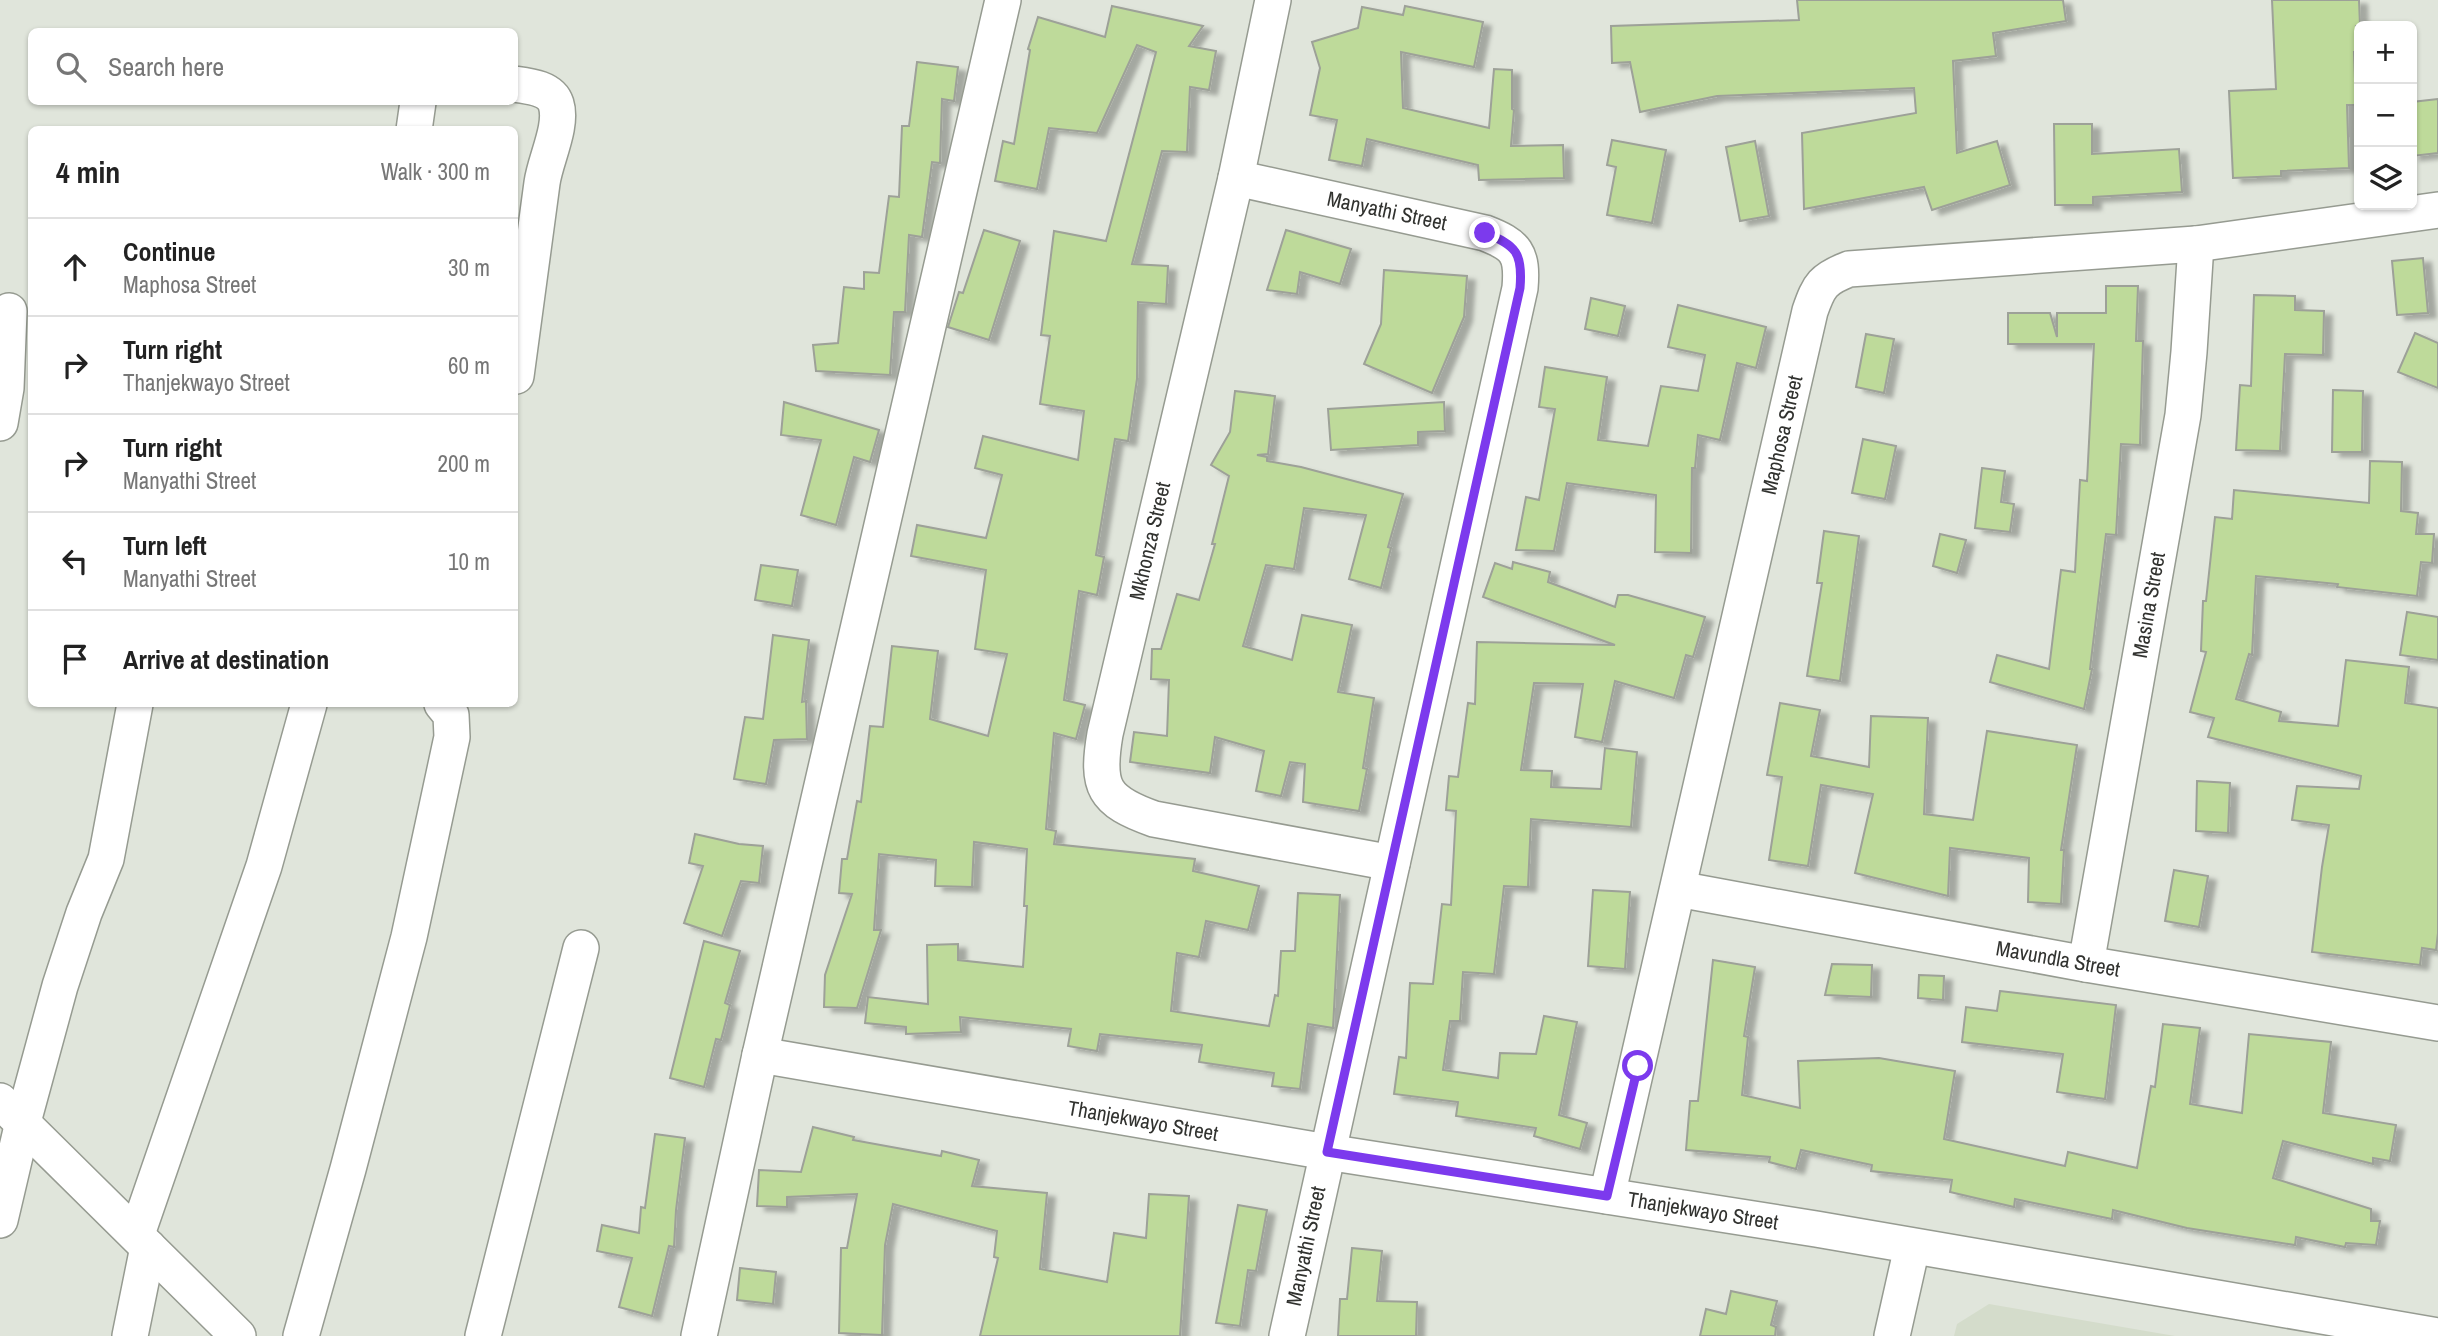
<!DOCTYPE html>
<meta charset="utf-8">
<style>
:root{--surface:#fff;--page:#f2f2f2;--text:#222;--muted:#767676;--line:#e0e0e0}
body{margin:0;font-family:"Archivo Narrow",sans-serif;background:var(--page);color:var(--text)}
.controls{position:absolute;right:21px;top:21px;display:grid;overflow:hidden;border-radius:10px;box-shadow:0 2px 5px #0004}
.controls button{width:63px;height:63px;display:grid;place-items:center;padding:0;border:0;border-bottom:2px solid var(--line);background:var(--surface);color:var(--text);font:35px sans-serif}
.stop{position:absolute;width:21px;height:21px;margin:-16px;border:5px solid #7c3aed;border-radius:50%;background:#fff}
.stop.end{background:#7c3aed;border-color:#fff;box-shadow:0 2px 7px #0008}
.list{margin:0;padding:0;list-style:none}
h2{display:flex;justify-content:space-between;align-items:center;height:91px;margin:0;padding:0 28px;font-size:30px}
h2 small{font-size:23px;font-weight:400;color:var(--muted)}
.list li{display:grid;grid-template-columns:46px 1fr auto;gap:21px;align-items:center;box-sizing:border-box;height:98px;padding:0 28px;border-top:2px solid var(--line)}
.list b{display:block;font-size:26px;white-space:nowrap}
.list p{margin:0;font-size:23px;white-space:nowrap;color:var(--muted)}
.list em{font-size:23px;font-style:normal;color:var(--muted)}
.icon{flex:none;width:38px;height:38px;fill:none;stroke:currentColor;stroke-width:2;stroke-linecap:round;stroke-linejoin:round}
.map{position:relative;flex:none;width:2438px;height:1336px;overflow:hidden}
.search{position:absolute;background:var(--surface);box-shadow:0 2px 5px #0004;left:28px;top:28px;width:490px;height:77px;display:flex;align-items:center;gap:18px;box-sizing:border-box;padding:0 24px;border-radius:10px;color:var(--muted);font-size:26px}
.panel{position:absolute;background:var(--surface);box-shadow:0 2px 5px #0004;left:28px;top:126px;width:490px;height:581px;border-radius:10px}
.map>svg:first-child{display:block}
.built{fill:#d4dccb}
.building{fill:#beda9a;stroke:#9da198;stroke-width:2;filter:url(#shadow)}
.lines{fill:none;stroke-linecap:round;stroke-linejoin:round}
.minor-casing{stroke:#969b91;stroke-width:38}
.minor{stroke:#fff;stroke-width:35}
.route{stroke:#7c3aed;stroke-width:9}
.labels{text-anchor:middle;stroke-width:5;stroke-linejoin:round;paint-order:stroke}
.street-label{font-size:21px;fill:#31322f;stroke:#fff}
</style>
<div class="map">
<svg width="2438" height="1336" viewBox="0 0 2438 1336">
<defs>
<filter id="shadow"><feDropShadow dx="8" dy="4.5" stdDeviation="2" flood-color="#0004"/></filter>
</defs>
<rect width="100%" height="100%" fill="#e0e5db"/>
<!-- built -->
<polygon class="built" points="1989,1304 2175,1336 1954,1336 1957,1324"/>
<!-- building -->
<g class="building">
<polygon points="1797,0 2063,0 2066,21 1993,33 1996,56 1953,61 1957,153 1997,141 2010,185 1932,210 1924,187 1804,209 1802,133 1916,113 1914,88 1717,96 1640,112 1630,62 1612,63 1611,26 1799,20"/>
<polygon points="2272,0 2359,0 2360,26 2356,26 2357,52 2354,52 2356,105 2347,105 2349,168 2281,171 2281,176 2233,178 2229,91 2276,89"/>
<polygon points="1112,6 1203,26 1189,46 1216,51 1209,90 1190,87 1187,152 1162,151 1132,264 1168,266 1166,304 1138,302 1137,379 1128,441 1115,439 1096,555 1104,557 1097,595 1079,591 1064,700 1085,705 1076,739 1054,733 1046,829 1056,831 1054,844 1195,859 1193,871 1259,886 1248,930 1206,921 1199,957 1177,953 1171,1011 1269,1026 1275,995 1278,996 1281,951 1295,951 1298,893 1340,895 1333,1028 1308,1024 1300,1089 1272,1086 1274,1073 1199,1062 1202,1045 1100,1034 1097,1051 1068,1046 1071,1029 960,1017 961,1032 906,1034 906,1027 865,1023 868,997 928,1004 927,945 958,944 958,960 1023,967 1027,906 1024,906 1027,849 974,842 972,887 935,886 936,860 879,854 874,930 881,930 857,1008 824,1007 825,975 852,894 839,893 842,859 847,859 857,801 861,802 870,726 883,727 892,646 938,651 930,719 988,736 1007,654 975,649 986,570 911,556 917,525 986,538 1002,475 975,468 983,436 1078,460 1084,411 1040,404 1050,336 1041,335 1054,231 1106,241 1156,52 1137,45 1097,133 1049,128 1037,189 995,181 1003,141 1014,144 1030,50 1028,49 1038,17 1105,37"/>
<polygon points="1405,6 1483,22 1474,67 1401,52 1403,108 1489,128 1494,69 1512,70 1512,109 1514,110 1511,146 1563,145 1564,178 1479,180 1478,165 1367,139 1362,166 1329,160 1337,120 1310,115 1320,68 1312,42 1358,28 1362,7 1403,15"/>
<polygon points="917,62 958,67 954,101 942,99 940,163 932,162 922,237 909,235 905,312 894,312 890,375 816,371 813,345 838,343 844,287 864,289 864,272 879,273 889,196 899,197 902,126 909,126"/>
<polygon points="2438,99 2438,153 2412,156 2412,102"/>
<polygon points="2054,124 2092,124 2092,154 2179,149 2182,192 2093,197 2093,205 2055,205"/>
<polygon points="1612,140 1666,150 1652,223 1607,215 1616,167 1607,165"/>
<polygon points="1755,141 1769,216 1740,221 1726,147"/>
<polygon points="984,230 1020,241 989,340 948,327 959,292 963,293"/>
<polygon points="1286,230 1351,249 1340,284 1300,272 1297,294 1267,290"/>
<polygon points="2423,258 2428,313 2397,315 2392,261"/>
<polygon points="1384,270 1467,276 1464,317 1432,393 1364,364 1381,324"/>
<polygon points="2106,286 2138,286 2136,341 2143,341 2140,445 2121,444 2116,535 2106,534 2090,669 2092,669 2084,709 1990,682 1997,655 2049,669 2061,570 2075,572 2080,480 2087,481 2094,344 2008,344 2008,313 2050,313 2057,337 2057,313 2106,313"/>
<polygon points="2254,295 2295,296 2295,310 2324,311 2323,355 2285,354 2280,451 2236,450 2240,385 2251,386"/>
<polygon points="1591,298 1625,306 1618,336 1585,329"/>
<polygon points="1678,305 1766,327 1756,368 1737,363 1720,440 1698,435 1695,468 1692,468 1691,553 1655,552 1656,495 1567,483 1554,551 1516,550 1526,497 1539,500 1555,409 1539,407 1545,367 1607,377 1598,440 1648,446 1661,386 1698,391 1705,355 1668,347"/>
<polygon points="2415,333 2438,343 2438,388 2398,372"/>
<polygon points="1866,334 1894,339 1884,393 1856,387"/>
<polygon points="2333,390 2363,391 2362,452 2332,452"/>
<polygon points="1235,391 1275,396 1268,454 1257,455 1267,457 1267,461 1301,467 1403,494 1388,547 1391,548 1381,588 1349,579 1366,515 1304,508 1294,569 1266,565 1243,646 1292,660 1302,615 1352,625 1338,692 1374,698 1363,768 1367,769 1359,811 1303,802 1305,764 1290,762 1281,796 1256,791 1264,751 1215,737 1210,773 1130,762 1134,732 1167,736 1169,680 1151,679 1152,649 1161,649 1177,594 1199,600 1215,544 1212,544 1229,476 1211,465 1230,432"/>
<polygon points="784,402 879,430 870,462 854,457 836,525 801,515 821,440 781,435"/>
<polygon points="1444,402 1445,431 1418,432 1418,445 1331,450 1328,409"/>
<polygon points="1863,439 1896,446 1885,499 1852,493"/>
<polygon points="2370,461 2402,462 2401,511 2418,513 2416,534 2434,534 2432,563 2421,562 2417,596 2337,587 2338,584 2256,576 2252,655 2249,654 2236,699 2281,712 2279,721 2338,726 2346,660 2409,667 2405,703 2438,708 2438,933 2436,950 2422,948 2420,965 2312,952 2322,867 2329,825 2292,820 2297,786 2359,789 2361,776 2208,737 2214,718 2190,712 2206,652 2201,651 2203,601 2206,601 2215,517 2232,519 2234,490 2369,503"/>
<polygon points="1982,468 2005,471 2001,502 2014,504 2010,532 1975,528"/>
<polygon points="1824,531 1859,536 1840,681 1807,676 1822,583 1817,583"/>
<polygon points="1940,534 1966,540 1957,573 1933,566"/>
<polygon points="1513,562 1550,572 1548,582 1615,607 1618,595 1628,595 1705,617 1693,657 1686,655 1674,698 1615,681 1602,742 1575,737 1583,684 1534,683 1521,770 1552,771 1551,787 1601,789 1605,748 1637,752 1631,827 1531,819 1528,887 1504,886 1494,974 1463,972 1460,1021 1450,1021 1443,1070 1498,1078 1500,1053 1536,1054 1544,1016 1577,1022 1559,1115 1587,1123 1580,1149 1534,1136 1536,1128 1456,1116 1458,1102 1394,1094 1399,1057 1406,1058 1410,983 1433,984 1442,904 1451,905 1456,811 1446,810 1449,776 1458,777 1468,703 1475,704 1477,642 1615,645 1483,597 1495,563 1512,569"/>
<polygon points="761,565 798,570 792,606 755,600"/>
<polygon points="2407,612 2438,617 2438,660 2400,655"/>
<polygon points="773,635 809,640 802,702 806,701 807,739 774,740 766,784 734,779 745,717 763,719"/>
<polygon points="1780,703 1820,710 1811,756 1869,767 1871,716 1928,718 1924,814 1973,820 1987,731 2077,745 2061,850 2064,850 2061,904 2028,902 2029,858 1950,848 1948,896 1855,873 1873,794 1821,785 1808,866 1769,860 1782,777 1767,775"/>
<polygon points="2197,781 2230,783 2228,833 2196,831"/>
<polygon points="695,834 739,844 763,846 759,883 741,881 722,936 684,923 703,866 689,863"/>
<polygon points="2174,870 2208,876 2199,927 2165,921"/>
<polygon points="1593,890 1630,892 1625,969 1588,966"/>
<polygon points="704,941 740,951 725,1003 730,1005 721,1040 716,1039 704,1087 670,1078"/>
<polygon points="1713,960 1755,967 1744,1036 1748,1037 1742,1095 1800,1108 1798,1061 1879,1058 1955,1071 1944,1139 2065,1166 2068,1152 2137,1168 2151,1086 2155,1087 2163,1024 2200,1028 2190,1104 2242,1113 2249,1034 2331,1042 2323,1113 2396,1125 2390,1161 2373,1158 2373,1164 2283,1141 2273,1178 2371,1209 2371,1221 2380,1221 2376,1245 2346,1243 2345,1247 2296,1237 2295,1245 2187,1228 2113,1210 2112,1219 2015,1199 2014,1207 1950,1192 1952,1180 1871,1171 1872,1165 1801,1150 1796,1169 1769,1162 1770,1157 1686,1150 1690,1101 1698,1101"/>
<polygon points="1832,964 1872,965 1871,997 1825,995"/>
<polygon points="1919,975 1944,976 1943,1000 1918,998"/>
<polygon points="2000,991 2116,1005 2105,1099 2057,1092 2063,1054 1962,1042 1966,1007 1997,1011"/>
<polygon points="813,1127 854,1137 853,1140 941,1156 942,1151 979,1160 972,1186 1047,1193 1040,1269 1107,1282 1114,1233 1146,1238 1149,1194 1189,1196 1180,1336 980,1336 998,1258 994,1257 997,1231 893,1204 885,1245 882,1335 839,1333 841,1248 847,1248 857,1194 787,1197 787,1207 757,1206 759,1170 801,1172"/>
<polygon points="655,1134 685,1138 676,1210 674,1247 669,1246 652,1316 619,1307 632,1258 597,1251 602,1225 639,1233 641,1207 645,1208"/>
<polygon points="1238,1205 1267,1210 1256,1271 1248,1270 1240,1326 1216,1323"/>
<polygon points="1352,1248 1382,1251 1377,1301 1417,1302 1416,1336 1338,1336 1340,1299 1347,1299"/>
<polygon points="740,1268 776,1272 773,1304 737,1300"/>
<polygon points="1731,1291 1777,1301 1771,1325 1776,1327 1775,1336 1700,1336 1706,1309 1726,1314"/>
</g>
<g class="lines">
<defs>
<g id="minor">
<path d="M1273,0L1236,178L1105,734C1096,787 1103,801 1154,819L1392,863"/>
<path d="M514,84C529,86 551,88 556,104C563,126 545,160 542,183C533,247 525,312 516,376"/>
<polyline points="414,130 418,102"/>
<path d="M1236,178L1485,233C1516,245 1523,253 1520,288L1287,1336"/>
<polyline points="0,423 6,388 9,311"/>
<polyline points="1678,889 2086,964 2438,1023"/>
<polyline points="2086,964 2183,415 2189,352 2196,244"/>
<polyline points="760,1055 1327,1152 1816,1229 2438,1336"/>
<polyline points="0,1101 238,1336"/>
<path d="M1607,1196L1810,311C1819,285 1823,279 1849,269L2196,244L2438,210"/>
<polyline points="0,1220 23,1122 60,986 84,913 106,859 135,704"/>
<polyline points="137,1234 264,866 309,704"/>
<polyline points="130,1336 148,1247"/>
<polyline points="301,1336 348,1169 409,937 452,737 451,715 442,704"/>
<polyline points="483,1336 581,948"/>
<polyline points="699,1336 760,1055 1003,0"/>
<polyline points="1892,1336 1912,1247"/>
</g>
</defs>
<!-- minor casing -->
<use href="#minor" class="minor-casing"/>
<!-- minor -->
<use href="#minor" class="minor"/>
</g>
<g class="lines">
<!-- route -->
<path class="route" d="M1485,233C1516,245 1523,253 1520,288L1327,1152L1607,1196L1638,1066"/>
</g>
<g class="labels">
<!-- street labels -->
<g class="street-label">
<text transform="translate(1387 211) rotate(12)" y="7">Manyathi Street</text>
<text transform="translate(1782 435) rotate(-77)" y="7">Maphosa Street</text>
<text transform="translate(1150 541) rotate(-77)" y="7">Mkhonza Street</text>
<text transform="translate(2149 605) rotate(-80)" y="7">Masina Street</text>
<text transform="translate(2058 959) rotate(10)" y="7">Mavundla Street</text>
<text transform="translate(1143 1121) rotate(10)" y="7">Thanjekwayo Street</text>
<text transform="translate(1703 1211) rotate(9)" y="7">Thanjekwayo Street</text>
<text transform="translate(1306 1246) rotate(-78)" y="7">Manyathi Street</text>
</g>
</g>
</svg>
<div class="controls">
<button>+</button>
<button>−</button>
<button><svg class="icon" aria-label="layers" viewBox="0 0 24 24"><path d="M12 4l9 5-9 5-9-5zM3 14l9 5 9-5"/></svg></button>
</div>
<div class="stop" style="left:1638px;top:1066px"></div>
<div class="stop end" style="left:1485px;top:233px"></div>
<div class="search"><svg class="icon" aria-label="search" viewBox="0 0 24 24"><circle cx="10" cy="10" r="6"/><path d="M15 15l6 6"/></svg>Search here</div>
<section class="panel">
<h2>4 min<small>Walk · 300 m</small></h2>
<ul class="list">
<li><svg class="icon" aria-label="ahead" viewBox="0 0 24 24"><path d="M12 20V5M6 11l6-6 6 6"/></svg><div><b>Continue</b><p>Maphosa Street</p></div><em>30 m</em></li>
<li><svg class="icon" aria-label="right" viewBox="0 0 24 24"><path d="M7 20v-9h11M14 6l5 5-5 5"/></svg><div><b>Turn right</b><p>Thanjekwayo Street</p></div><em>60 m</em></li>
<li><svg class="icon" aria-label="right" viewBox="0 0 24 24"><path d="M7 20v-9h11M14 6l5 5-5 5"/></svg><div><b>Turn right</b><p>Manyathi Street</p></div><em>200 m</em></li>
<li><svg class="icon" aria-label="left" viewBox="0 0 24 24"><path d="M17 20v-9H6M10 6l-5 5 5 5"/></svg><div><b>Turn left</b><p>Manyathi Street</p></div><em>10 m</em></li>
<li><svg class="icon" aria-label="arrive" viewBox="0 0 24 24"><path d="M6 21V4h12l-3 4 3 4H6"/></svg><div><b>Arrive at destination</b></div></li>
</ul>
</section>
</div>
